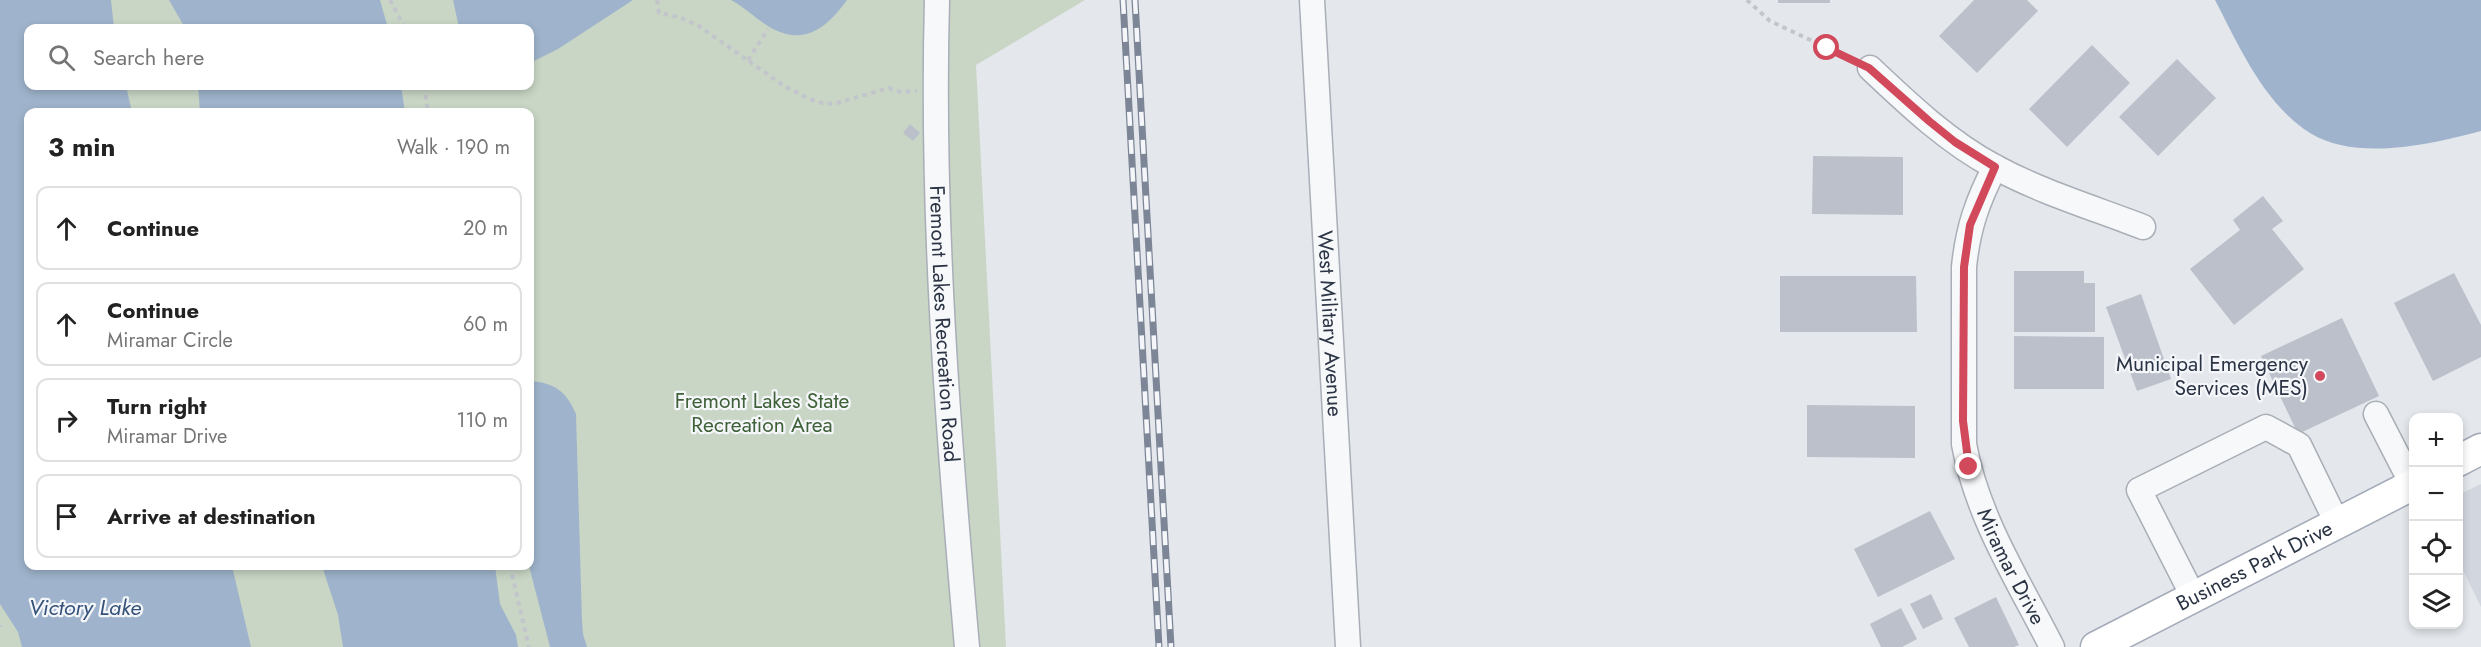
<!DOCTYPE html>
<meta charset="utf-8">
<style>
:root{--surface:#fff;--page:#f6f6f6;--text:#222;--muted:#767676;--line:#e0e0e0}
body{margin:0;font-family:Jost,sans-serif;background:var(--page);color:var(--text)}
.controls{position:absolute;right:18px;bottom:18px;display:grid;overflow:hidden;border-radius:12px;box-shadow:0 3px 9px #0003}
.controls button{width:54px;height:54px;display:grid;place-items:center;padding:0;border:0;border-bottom:2px solid var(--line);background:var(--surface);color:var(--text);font:30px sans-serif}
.stop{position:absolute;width:18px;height:18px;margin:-14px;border:4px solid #d1495b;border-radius:50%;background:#fff}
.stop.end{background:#d1495b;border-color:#fff;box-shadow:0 2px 6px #0008}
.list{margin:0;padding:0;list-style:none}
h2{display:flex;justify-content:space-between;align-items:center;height:78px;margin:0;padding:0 24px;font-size:26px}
h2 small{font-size:20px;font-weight:400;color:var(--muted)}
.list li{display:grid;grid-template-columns:39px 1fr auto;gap:18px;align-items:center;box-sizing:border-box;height:84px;margin:0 12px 12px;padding:0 12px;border:2px solid var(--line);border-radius:12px}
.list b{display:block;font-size:22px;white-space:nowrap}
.list p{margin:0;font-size:20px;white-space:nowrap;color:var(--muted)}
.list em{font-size:20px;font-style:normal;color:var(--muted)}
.icon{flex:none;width:33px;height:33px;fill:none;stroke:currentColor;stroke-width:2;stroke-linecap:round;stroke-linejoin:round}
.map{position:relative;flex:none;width:2481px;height:647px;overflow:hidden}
.search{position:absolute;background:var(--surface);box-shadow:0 3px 9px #0003;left:24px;top:24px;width:510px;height:66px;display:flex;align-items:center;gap:15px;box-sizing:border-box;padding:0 21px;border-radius:12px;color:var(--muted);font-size:22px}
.panel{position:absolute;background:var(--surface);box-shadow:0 3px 9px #0003;left:24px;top:108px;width:510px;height:462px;border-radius:12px}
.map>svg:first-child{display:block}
.built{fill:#d2d6de}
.green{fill:#c9d6c5;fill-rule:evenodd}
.water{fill:#9fb4cc}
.building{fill:#bbc0ca}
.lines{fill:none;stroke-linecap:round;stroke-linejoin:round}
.minor-casing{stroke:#a9aeb7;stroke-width:27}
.major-casing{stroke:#a3abb8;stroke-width:33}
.path{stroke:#c2c5cb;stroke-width:4;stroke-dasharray:4.5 4.5;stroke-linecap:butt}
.minor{stroke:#f7f8fa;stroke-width:24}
.major{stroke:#fff;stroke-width:30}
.rail-casing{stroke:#7d8696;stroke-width:7}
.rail{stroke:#f4f6f9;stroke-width:4.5;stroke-dasharray:14;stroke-linecap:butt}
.route{stroke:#d1495b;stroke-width:8}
.poi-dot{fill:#d1495b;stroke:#f4f6f9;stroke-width:2}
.labels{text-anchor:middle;stroke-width:4.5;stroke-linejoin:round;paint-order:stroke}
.street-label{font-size:21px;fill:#2b3445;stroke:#f4f6f9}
.poi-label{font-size:21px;fill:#2b3445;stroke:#f4f6f9;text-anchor:end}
.park-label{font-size:21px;fill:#3f6138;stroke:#f4f6f9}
.water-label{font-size:22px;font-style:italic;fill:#34527a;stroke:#f4f6f9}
</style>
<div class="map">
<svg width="2481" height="647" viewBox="0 0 2481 647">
<rect width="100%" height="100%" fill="#e4e7ec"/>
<!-- built -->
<polygon class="built" points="2481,484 2481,607 2459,562 2458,495"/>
<!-- green -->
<path class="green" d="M0,0H1085L976,65L1006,647H0ZM28,28H530V86H28ZM28,112H530V566H28Z"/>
<!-- water -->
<g class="water">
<polygon points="0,0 111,0 114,28 28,28 28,86 126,86 132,112 28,112 28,566 232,566 251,647 22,647 18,632 0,604"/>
<polygon points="169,0 380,0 388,28 185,28"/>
<polygon points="453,0 633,0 558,49 530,63 530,28 459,28"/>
<path d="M731,0H847C828,26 806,46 773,29C758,21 746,8 731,0Z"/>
<path d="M2215,0H2481V131C2432,144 2357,162 2310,133C2264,104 2239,46 2215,0Z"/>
<polygon points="198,86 401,86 405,112 200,112"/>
<path d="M530,381C555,383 566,391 576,414L582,621L583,634L587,647H550L529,566Z"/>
<polygon points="322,566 495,566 500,604 516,635 518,647 343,647 338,615"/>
</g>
<!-- building -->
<g class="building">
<rect x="1778" y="0" width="52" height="3"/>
<polygon points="1974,0 2027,0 2038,11 1977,73 1939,36"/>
<polygon points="2092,45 2130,83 2067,147 2029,109"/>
<polygon points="2177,59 2216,98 2158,156 2119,117"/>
<polygon points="910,124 920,133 913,141 903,133"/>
<polygon points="1813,156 1903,157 1903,215 1812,214"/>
<polygon points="2263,196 2283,221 2272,229 2304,269 2234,325 2190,269 2240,230 2233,220"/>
<polygon points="2014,271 2084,271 2084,283 2095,283 2095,332 2014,332"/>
<polygon points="2454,273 2481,325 2481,357 2433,381 2394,303"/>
<polygon points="1780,276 1916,276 1917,332 1780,332"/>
<polygon points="2141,294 2171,379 2137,391 2106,307"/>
<polygon points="2342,318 2379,396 2298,434 2261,356"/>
<polygon points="2014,336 2104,337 2104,389 2014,389"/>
<polygon points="1807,405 1915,406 1915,458 1807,457"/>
<polygon points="1930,511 1955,559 1878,597 1854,549"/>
<polygon points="1931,594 1943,619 1923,629 1910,604"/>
<polygon points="1996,597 2019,645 2014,647 1969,647 1954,618"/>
<polygon points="1901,608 1917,639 1902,647 1881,647 1870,624"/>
</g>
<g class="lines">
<defs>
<g id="minor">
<path id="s1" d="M937,0C931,216 948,432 967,647"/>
<path id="s2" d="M1312,0L1348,647"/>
<path d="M1870,68C1908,104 1948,142 1995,167C2041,192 2094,208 2143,227"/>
<path id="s3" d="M1995,167C1977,202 1968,228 1964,267V444C1977,517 2019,582 2052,647"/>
<polyline points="2376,414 2412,484"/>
<polyline points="2193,596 2139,490 2266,427 2299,445 2337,523"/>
</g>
<g id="major">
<polyline points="2458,461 2481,449"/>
<path id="s4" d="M2096,647L2414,484"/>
</g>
</defs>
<!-- minor casing -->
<use href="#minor" class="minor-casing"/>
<!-- major casing -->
<use href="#major" class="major-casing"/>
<!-- path -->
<g class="path">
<polyline points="390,0 405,28"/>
<polyline points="657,0 659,13 679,17 699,26 784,86 812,100 825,104 837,103 889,88 901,92 917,91"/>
<polyline points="1747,0 1770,21 1853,60"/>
<polyline points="748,60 768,29"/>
<polyline points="424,86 428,112"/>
<polyline points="510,566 529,647"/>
<polyline points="0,625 0,627"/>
</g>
<!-- minor -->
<use href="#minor" class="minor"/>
<!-- major -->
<use href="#major" class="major"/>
<defs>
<g id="rail">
<polyline points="1123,0 1159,647"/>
<polyline points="1135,0 1171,647"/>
</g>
</defs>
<!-- rail casing -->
<use href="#rail" class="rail-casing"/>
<!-- rail -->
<use href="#rail" class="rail"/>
</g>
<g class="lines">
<!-- route -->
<polyline class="route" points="1827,48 1869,68 1929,121 1955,142 1995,167 1970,225 1964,267 1963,421 1969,467"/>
</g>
<!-- markers -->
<circle class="poi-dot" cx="2320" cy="376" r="6"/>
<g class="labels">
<!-- street labels -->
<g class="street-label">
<text dy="7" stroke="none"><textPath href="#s1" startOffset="324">Fremont Lakes Recreation Road</textPath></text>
<text dy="7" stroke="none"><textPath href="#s2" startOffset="324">West Military Avenue</textPath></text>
<text dy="7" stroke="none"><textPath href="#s4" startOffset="178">Business Park Drive</textPath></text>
<text dy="7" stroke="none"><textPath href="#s3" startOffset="414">Miramar Drive</textPath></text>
</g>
<!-- poi labels -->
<g class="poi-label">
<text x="2308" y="371">Municipal Emergency<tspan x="2308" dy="24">Services (MES)</tspan></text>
</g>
<!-- park labels -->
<g class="park-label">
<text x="762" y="408">Fremont Lakes State<tspan x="762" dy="24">Recreation Area</tspan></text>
</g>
<!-- water labels -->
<g class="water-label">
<text x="85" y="615">Victory Lake</text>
</g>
</g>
</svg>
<div class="controls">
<button>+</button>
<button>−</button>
<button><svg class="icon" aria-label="locate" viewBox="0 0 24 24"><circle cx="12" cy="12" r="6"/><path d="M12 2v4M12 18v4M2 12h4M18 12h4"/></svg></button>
<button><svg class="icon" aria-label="layers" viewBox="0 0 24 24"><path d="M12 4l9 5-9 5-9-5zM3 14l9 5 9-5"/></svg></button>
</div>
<div class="stop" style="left:1827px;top:48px"></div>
<div class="stop end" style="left:1969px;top:467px"></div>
<div class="search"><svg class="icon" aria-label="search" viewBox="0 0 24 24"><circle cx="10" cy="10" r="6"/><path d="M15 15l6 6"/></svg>Search here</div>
<section class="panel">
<h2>3 min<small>Walk · 190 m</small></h2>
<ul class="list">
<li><svg class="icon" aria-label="ahead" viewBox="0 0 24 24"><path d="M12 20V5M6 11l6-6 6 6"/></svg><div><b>Continue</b></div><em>20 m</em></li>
<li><svg class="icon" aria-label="ahead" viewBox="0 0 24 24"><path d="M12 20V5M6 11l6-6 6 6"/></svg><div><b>Continue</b><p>Miramar Circle</p></div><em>60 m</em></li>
<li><svg class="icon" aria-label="right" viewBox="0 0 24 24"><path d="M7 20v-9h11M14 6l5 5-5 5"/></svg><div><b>Turn right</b><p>Miramar Drive</p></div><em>110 m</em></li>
<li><svg class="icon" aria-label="arrive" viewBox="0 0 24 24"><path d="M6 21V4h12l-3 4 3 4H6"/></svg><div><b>Arrive at destination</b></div></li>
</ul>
</section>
</div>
